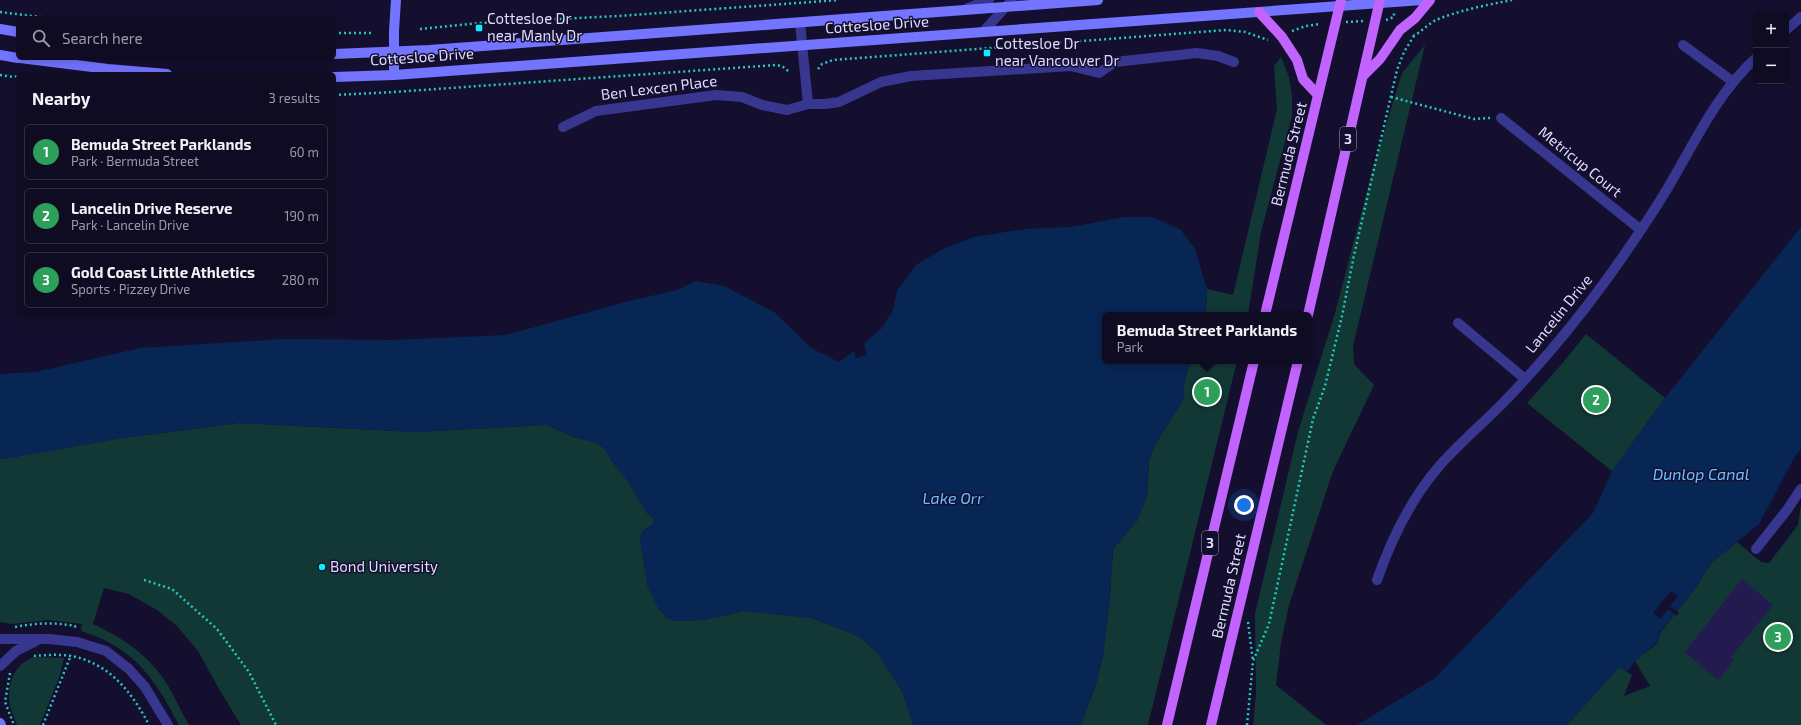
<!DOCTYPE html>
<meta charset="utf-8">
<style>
:root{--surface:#0f0b22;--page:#18142a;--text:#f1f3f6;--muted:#9b9ba5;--line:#2f2b40;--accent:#b45309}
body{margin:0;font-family:"Exo 2",sans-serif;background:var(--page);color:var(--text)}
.controls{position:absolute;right:12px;top:12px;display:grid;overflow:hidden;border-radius:6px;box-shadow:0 2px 10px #0003}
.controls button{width:36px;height:36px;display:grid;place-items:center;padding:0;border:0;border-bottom:1px solid var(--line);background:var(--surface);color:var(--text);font:20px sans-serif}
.you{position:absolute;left:1244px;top:505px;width:14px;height:14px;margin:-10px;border:3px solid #fff;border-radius:50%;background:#1a73e8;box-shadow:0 0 0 6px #1a73e833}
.badge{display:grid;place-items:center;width:26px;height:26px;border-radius:50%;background:var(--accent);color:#fff;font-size:13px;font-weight:700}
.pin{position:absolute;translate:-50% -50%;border:2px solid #fff;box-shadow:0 1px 4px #0006}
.popup{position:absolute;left:1102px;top:312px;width:210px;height:52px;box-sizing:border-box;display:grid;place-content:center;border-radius:6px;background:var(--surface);filter:drop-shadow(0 1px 3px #0005);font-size:13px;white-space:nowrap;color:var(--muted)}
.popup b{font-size:15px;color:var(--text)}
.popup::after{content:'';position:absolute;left:50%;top:100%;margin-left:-8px;border:8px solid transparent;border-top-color:var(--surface)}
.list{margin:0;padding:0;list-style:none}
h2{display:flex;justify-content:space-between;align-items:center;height:52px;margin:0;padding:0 16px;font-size:17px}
h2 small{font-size:13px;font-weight:400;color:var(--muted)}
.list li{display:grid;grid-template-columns:26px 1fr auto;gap:12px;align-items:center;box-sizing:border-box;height:56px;margin:0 8px 8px;padding:0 8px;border:1px solid var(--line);border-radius:6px}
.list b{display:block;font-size:15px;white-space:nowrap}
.list p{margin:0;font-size:13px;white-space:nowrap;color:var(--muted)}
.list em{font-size:13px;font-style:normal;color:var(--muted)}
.icon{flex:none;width:22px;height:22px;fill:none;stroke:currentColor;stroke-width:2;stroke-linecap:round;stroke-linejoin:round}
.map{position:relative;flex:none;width:1801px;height:725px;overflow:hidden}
.search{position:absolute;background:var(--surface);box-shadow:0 2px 10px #0003;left:16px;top:16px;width:320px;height:44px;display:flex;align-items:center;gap:10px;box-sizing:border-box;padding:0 14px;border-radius:6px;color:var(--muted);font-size:15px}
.panel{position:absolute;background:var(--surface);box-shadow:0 2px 10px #0003;left:16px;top:72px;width:320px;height:244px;border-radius:6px}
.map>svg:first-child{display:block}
.green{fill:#123836}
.water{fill:#082654}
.pier{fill:#140f2e}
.building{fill:#231a50}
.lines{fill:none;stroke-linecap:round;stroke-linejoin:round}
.path{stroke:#26c9ba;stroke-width:2.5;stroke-dasharray:2 3;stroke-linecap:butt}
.street{stroke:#373790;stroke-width:10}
.secondary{stroke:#7374ff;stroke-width:10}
.primary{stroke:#c063ff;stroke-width:10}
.poi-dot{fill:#08eeff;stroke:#140f2e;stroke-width:1.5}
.labels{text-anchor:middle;stroke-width:3;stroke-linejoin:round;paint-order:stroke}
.shield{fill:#140f2e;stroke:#a29ec0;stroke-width:1}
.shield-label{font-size:14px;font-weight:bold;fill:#dfdcff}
.poi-label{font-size:15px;fill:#dfdcff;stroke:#140f2e;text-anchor:start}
.street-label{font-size:15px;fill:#dfdcff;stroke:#140f2e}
.water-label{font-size:16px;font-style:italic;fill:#6abeff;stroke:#140f2e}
</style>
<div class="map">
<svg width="1801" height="725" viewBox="0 0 1801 725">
<rect width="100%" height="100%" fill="#140f2e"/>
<!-- green -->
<g class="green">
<polygon points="1425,45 1353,346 1354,364 1374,385 1333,471 1289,605 1281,643 1276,685 1326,725 1253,725 1256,694 1255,614 1298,432 1335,313 1373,168 1402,73"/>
<polygon points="1281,57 1289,77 1292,95 1292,116 1261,232 1248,315 1206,315 1207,289 1233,295 1277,109 1274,66"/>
<polygon points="1586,334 1665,398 1612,471 1527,403 1561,365"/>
<polygon points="1190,361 1237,361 1148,725 1081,725 1096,684 1103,655 1110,597 1113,549 1137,521 1147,496 1149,460 1156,443 1183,400 1184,384"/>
<path d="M239,423L415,432L547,425L576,438L595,442L604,448L611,460L627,480L647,513L653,518L654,523L640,539L648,588L673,621L703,620L744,611L812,618L858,636L877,652L903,693L913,725H241L219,689L198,651L177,626L157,610L129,594L104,588L93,624C122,637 150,656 167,684C175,697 181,712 189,725H179C155,679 134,647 81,631L82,624L48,620L12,624L0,622V457L3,459L116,439Z"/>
<polygon points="1801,504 1801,725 1567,725 1619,667 1632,675 1624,696 1650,686 1635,661 1658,643 1660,633 1697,586 1712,562 1737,542 1761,562 1769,563 1798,525"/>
<path d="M34,657L64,658L60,675L40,725H17C15,718 11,711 10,705C6,684 15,663 34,657Z"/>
</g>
<!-- water -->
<g class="water">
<polygon points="1125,217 1152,217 1180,229 1195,249 1207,289 1206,315 1105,315 1105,361 1190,361 1184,384 1183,400 1156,443 1149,460 1147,496 1137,521 1113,549 1110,597 1103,655 1096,684 1081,725 913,725 903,693 877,652 858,636 812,618 744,611 703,620 673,621 666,618 658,608 648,588 641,545 640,539 642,531 654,523 653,518 647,513 627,480 611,460 604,448 595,442 576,438 547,425 415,432 239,423 116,439 3,459 0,457 0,374 36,372 140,348 284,339 394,340 506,335 625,302 677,290 696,281 724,286 774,312 811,348 839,362 854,351 856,358 867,355 864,343 882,328 893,310 897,291 916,265 943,249 974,237 1025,229 1071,227"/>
<polygon points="1801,227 1801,449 1794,458 1759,524 1712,562 1697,586 1660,632 1658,642 1635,661 1627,672 1619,667 1567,725 1357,725 1435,678 1593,513 1612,471 1665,398"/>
</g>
<!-- pier -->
<polygon class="pier" points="1671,591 1678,596 1670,606 1679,613 1677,616 1668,609 1660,619 1653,613"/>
<!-- building -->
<polygon class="building" points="1742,579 1773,605 1731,657 1734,660 1718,680 1685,652"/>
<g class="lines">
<!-- path -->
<g class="path">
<polyline points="0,12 48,18"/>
<polyline points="1386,20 1394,17 1394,12"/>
<polyline points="1346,22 1365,21"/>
<polyline points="420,29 480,23 618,16 839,0"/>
<polyline points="1292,31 1306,26 1320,24"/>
<polyline points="334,33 372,33"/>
<path d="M1413,36C1420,33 1428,24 1436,20C1460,10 1487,5 1512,0"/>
<polyline points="818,69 822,64 833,60 1226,30 1245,32 1268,40"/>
<polyline points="0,75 13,77 18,76"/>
<polyline points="334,95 394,92 776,65 782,66 788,71"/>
<polyline points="1391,97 1474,119 1490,118"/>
<polyline points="144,580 172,589 217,629 249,672 276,725"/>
<polyline points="1248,622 1253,661"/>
<path d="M15,627C36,623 54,622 75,626V630"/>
<path d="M34,656C46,655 59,654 71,656C109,663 132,692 149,725"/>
<polyline points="10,673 5,702 14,725"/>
<polyline points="43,725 71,655"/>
<polyline points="1247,725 1253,661 1269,624 1313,419 1325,386 1342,316 1354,255 1397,70 1404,52 1414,36"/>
</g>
<!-- street -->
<g class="street">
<polyline points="968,8 989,0"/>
<polyline points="800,23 808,104"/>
<polyline points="1786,30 1801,17"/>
<polyline points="983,32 1012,0"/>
<polyline points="1683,45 1732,81"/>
<polyline points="1501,118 1641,230"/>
<polyline points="563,127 596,111 716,95 742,97 762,105 787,110 808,104 825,104 839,102 881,82 911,76 1071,66 1099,73 1115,62 1197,53 1218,56 1234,62"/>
<polyline points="1458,323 1524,378"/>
<polyline points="1756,549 1787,510 1801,489"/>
<path d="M1377,580C1392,537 1411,498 1441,464C1460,443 1482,424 1502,404C1540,365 1575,323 1607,279C1629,248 1651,217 1670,184C1696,140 1718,92 1756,58"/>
<polyline points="0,639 49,639 77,642 106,651 129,669 145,687 168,725"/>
<polyline points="0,666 16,651 36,641"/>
</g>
<!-- secondary -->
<g class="secondary">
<polyline points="0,29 18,32"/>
<polyline points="334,54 429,50 1098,0"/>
<polyline points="0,55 18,58"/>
<polyline points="20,58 108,69 167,74"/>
<polyline points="394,75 394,31 396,0"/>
<polyline points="334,77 394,75 1422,0"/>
<polyline points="0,723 1,725"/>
</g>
<!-- primary -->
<g class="primary">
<polyline points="1259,12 1282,37 1297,60 1303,79 1318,95"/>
<polyline points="1363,76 1380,59 1400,30 1415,18 1430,0"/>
<polyline points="1265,315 1341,0"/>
<polyline points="1308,315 1380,0"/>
<polyline points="1167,725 1254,361"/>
<polyline points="1211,725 1298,361"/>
</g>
</g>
<!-- markers -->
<g class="poi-dot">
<rect x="475" y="24" width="8" height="8" rx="2"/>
<rect x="983" y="49" width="8" height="8" rx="2"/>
<circle cx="322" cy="567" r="4"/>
</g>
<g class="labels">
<!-- shield labels -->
<g class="shield">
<rect x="1340" y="127" width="16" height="24" rx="3"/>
<rect x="1202" y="531" width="16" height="24" rx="3"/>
</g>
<g class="shield-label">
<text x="1348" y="144">3</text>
<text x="1210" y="548">3</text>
</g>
<!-- poi labels -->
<g class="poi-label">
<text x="487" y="24">Cottesloe Dr<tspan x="487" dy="17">near Manly Dr</tspan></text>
<text x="995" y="49">Cottesloe Dr<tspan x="995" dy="17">near Vancouver Dr</tspan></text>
<text x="330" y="572">Bond University</text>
</g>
<!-- street labels -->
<g class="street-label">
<text transform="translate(877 25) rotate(-4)" y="5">Cottesloe Drive</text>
<text transform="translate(422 57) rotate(-4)" y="5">Cottesloe Drive</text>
<text transform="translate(659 88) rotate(-7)" y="5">Ben Lexcen Place</text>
<text transform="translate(1289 154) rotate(-76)" y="5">Bermuda Street</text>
<text transform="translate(1580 162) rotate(39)" y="5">Metricup Court</text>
<text transform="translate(1559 314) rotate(-51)" y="5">Lancelin Drive</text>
<text transform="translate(1229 586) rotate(-77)" y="5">Bermuda Street</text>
</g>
<!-- water labels -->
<g class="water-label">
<text x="1701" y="480">Dunlop Canal</text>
<text x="953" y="504">Lake Orr</text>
</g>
</g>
</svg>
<div class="controls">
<button>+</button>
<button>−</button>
</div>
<div class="you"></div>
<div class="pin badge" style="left:1207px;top:392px;background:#2e9e5b">1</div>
<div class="popup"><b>Bemuda Street Parklands</b>Park</div>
<div class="pin badge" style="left:1596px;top:400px;background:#2e9e5b">2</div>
<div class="pin badge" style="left:1778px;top:637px;background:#2e9e5b">3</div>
<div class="search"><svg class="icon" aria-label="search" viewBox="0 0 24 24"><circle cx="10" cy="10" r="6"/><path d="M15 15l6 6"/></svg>Search here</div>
<section class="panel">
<h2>Nearby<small>3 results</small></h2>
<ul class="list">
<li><span class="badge" style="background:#2e9e5b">1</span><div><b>Bemuda Street Parklands</b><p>Park · Bermuda Street</p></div><em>60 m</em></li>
<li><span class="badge" style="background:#2e9e5b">2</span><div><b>Lancelin Drive Reserve</b><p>Park · Lancelin Drive</p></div><em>190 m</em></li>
<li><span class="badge" style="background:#2e9e5b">3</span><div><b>Gold Coast Little Athletics</b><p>Sports · Pizzey Drive</p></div><em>280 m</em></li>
</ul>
</section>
</div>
